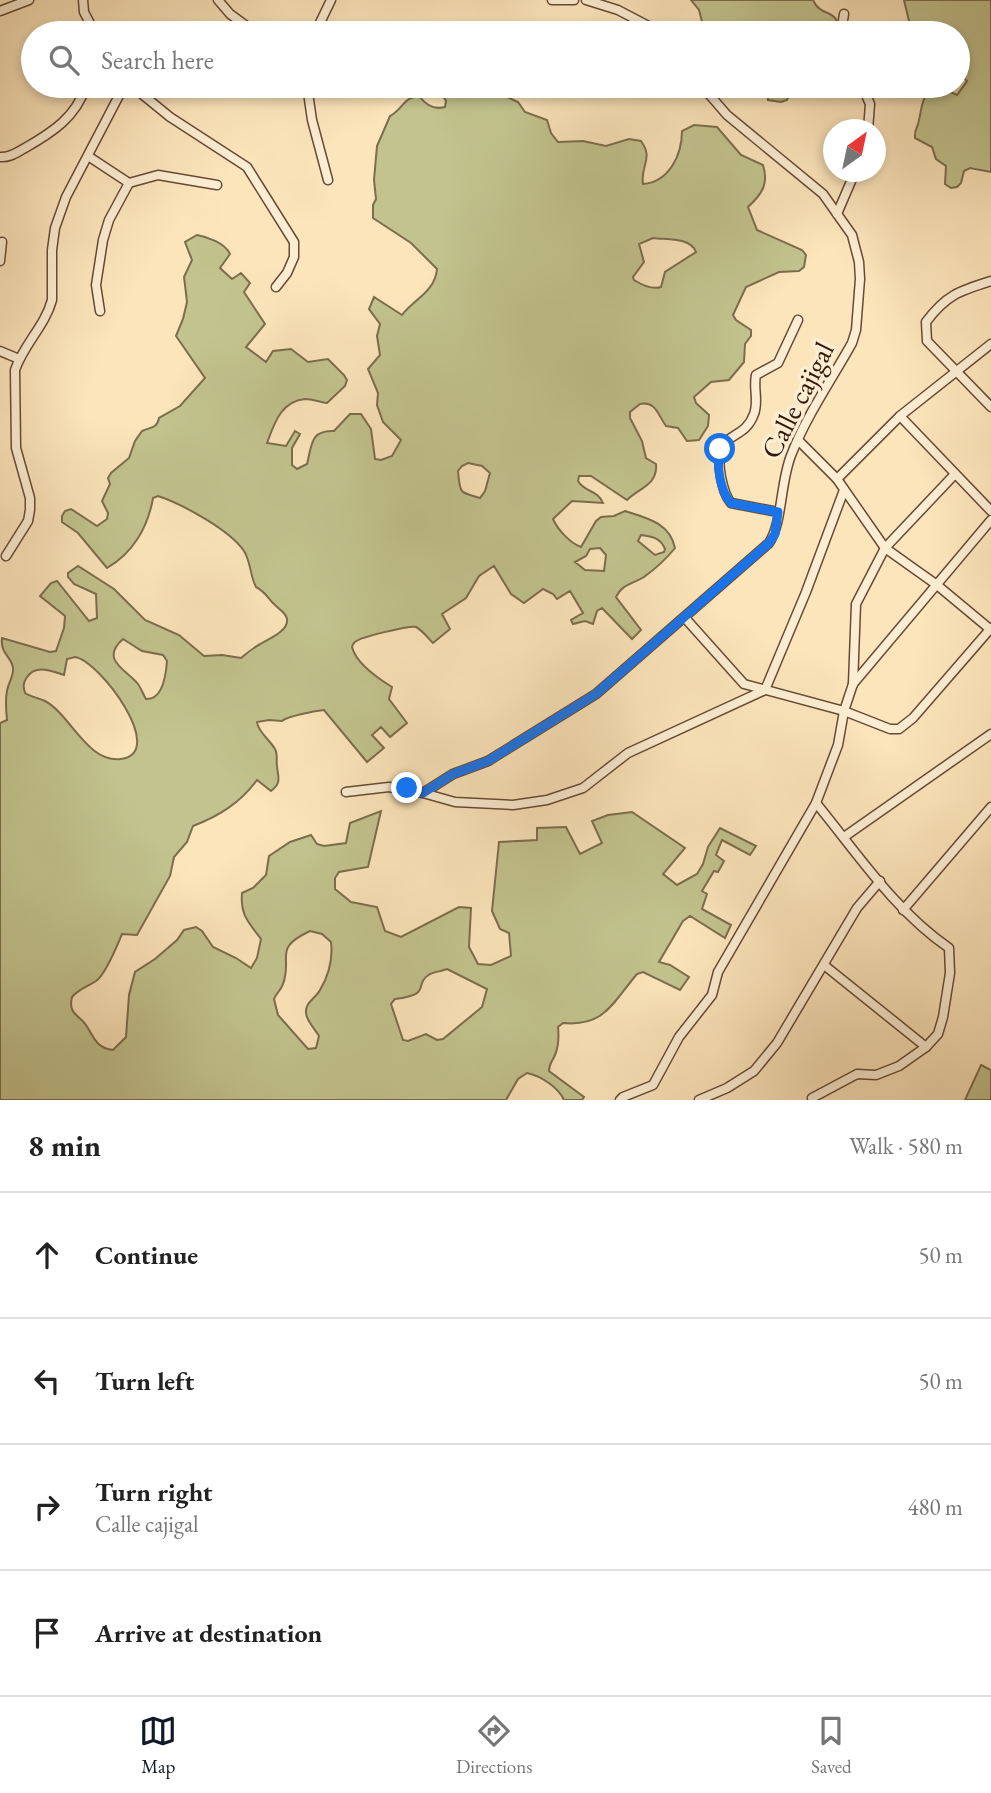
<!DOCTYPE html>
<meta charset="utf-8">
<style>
:root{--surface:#fff;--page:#f6f6f6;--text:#222;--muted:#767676;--line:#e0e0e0;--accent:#111827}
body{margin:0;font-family:"EB Garamond",serif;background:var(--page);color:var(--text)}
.compass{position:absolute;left:823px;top:119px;width:63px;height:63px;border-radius:50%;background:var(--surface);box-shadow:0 4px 10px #0003;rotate:33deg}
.stop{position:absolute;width:21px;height:21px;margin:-16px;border:5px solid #1a73e8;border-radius:50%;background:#fff}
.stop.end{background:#1a73e8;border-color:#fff;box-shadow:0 2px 7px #0008}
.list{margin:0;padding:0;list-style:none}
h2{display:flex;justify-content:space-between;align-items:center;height:91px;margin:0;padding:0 28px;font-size:30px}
h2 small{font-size:23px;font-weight:400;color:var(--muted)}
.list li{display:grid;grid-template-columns:46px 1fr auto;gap:21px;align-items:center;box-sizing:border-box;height:126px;padding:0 28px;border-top:2px solid var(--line)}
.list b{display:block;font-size:26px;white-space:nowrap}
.list p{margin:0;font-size:23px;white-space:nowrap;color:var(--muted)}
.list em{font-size:23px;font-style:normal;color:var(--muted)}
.icon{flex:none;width:38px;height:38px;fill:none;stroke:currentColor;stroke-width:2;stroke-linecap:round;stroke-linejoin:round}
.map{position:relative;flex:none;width:991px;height:1100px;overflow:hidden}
.search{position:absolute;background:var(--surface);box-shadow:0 4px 10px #0003;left:21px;right:21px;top:21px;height:77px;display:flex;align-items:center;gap:18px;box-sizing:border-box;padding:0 24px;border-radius:38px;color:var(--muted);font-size:26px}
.sheet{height:595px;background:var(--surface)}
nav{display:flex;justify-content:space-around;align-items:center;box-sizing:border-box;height:98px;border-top:2px solid var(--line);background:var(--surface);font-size:19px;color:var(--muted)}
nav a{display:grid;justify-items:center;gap:4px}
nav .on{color:var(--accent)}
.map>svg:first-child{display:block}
.green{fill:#c2c38e;stroke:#7c6d4c;stroke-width:2;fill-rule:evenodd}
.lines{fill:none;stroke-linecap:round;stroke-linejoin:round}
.minor-casing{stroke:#674a36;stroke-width:11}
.minor{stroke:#fdeed3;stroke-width:8}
.route{stroke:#1a73e8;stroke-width:9}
.labels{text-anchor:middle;stroke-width:7;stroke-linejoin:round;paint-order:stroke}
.street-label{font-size:28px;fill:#351709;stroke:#fdeed3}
</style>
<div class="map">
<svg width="991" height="1100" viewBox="0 0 991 1100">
<rect width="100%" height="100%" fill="#fce5bb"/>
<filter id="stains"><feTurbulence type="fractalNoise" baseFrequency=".00286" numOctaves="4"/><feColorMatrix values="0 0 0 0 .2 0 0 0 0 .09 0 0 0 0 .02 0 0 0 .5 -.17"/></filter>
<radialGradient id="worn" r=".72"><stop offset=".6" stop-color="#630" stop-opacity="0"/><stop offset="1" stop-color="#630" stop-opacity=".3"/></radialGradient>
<!-- green -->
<g class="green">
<path d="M691,0H813C821,19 841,7 837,33H705L699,10Z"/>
<path d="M904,0H991V172L970,168L964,171L961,183L957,187L951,188L945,184L946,166L936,159L932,147L915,138C914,129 918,128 919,120C923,101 921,104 931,86H938L957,95L967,81L958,72V33H921L909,21Z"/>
<path d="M437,86H483L518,102L525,112L547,120L551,133L558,142L583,141L606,146L629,139L641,141C654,159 640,165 643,184C669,182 682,155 682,131L694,125L717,127L741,155L763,165C769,184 762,194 748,207L757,230L802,250L806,255L804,267L799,271L779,272L746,287L733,315L736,320L751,330V336L745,344L744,362L729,380L711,382L694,397L696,403L709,415L708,426L699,440L687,441L678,428L666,426C658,415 656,401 640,404L630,412V418L642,441L646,458L656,464C658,485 639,488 627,500L591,476H579L578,481C584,492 598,490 603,503L572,501L553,519C558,530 570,543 581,547L596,521L601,517L614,516L625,511C647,518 670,523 675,548C667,558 655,569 644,577C633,584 622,584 616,597L641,630L632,639L602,608L597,611L593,624L585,621L573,624L571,620L583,613L570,591L557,599L553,594L543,589L524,603L511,594L494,566L479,576L466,598L442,614L450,629L433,643C428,638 422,630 416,627C411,625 360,637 355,642C353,643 353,645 352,647C356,663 379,679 392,687L389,699L407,723L390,737L381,727L372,735L384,748L367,762L324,710C316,711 287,716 282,721L269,720L257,722C258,732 270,740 275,749C278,754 276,761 277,766C278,778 282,782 271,791L257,780C240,803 219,816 193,826L187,842L174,857L170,876L137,935L122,934C117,946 106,974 96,981C87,987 79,989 72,997C68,1014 78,1014 86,1025C94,1037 96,1048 113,1050L126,1037L129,995L135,972L155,959L177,940L184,930L196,927L202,931L213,947L236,958L251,968L257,958L261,939C249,923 240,915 242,893L253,888L266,875L269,856L290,842L311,835L317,844L324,846L346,843L350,823L381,811L368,867L339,872L335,878V889L351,902L377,907L385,931L401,937L459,907L471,908L469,947L478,964L491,965L511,956L509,933L500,929L492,911L499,842L537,840V828L566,827L580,854L602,843L592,821L608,815L632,812L685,848L663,874L677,885L697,874L703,864L708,847L720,828L756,846L750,855L722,840L716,855L724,861L718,872L714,871L702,891L707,894L702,909L731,925L725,938L690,916L683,921L659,962L670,965L689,977L680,990L643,972L637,974C613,1002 605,1027 563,1023L558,1027C559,1037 559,1046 555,1055C552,1062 549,1064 549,1071L584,1097L582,1100H564C558,1087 541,1076 527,1073L518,1079L506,1100H0V723L7,720C6,710 5,700 7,691C8,683 14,676 13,668C12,657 0,654 2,638L50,652L56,651L64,628L65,616L40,596L51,583L57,581L89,621L97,618L96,594L74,584L68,577V573L78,566L114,589L145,620L179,635L204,656L222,655L241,658C245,655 249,651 254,648C262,641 289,633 287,619C286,613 280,610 276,606C268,599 266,592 256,587C250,576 251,562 244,551C230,530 182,504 158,496L153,498C148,527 133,553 107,568L78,533L62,522V516L65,511L71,509L97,526L107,519L108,513L102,501L110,484L108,478L111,473L129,458L135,441L142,431C150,427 157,429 159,418L180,406L205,378L176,336L183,319L187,302L184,277L192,260L185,242L197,235C208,237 225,243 230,254L220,268L232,279L241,273L250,283L244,292L265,324L246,347L266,362L273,351L291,349L308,362L328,359L344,375L347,380L345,386L327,403C320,402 312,399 305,399C281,401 274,424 267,443L286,446L295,431L300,434L292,448V465L297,469L307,464C312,445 310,430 334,431L350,414H361L371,429L375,459L381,460L392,456L401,440L383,422L377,405L378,393L368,369L380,355L377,336L380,324L369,309L374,297L402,315C414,299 435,292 437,269L411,243L373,218V205L376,199L374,180L377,146L390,116C402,110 405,95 420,97C426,105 434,110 445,107L446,101ZM653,238C667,240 690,237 696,252L665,272L661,287C652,290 642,285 634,280L633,277L644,262L639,244ZM468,463L482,466L490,473L485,491L480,498C460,492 460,495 458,471L462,466ZM641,535C652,537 660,537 665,549L664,552L655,555L638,541ZM600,548L606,555L604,571L585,570L575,562L586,556L590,549ZM123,639L142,651L163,655L167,661C166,675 163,700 146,699C143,694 141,688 138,684C127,670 99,660 123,639ZM75,657C100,661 168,753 121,759C87,763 71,715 45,701C39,698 31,697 25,693C23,686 23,683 27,677C36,664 51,671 64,675L67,659ZM310,931L322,934L331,942C333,959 329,975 320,990C316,998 305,1002 306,1013C306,1020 315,1029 319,1036L316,1048L308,1049L278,1015L274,999C276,994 281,990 283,984C293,956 272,949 310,931ZM447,969L487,989L482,1007L443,1039L437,1040L426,1034L408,1041L403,1040L391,1004L395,999C434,994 412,985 430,974C434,972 442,971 447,969Z"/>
<polygon points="766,86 794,86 787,100 781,102 768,100"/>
<polygon points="981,1065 991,1070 991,1100 965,1100"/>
</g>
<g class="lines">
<defs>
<g id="minor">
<polyline points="83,0 84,12 95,33"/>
<polyline points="218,0 230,14 256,33"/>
<polyline points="552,0 574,0"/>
<polyline points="586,0 618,10 662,33"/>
<polyline points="0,11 29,0"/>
<polyline points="315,33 331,0"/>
<polyline points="841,33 844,14"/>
<polyline points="132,86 170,117 247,167 294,242 294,257 287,273 276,287"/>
<polyline points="307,86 312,120 328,180"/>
<polyline points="862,86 870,104 868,130"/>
<polyline points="88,156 129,183 109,220 103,240 96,285 100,311"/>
<path d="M0,157C10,158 17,152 25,148C53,132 76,117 86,86"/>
<polyline points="129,183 158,175 217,185"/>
<polyline points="837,214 855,172"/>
<polyline points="0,261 2,242"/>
<path d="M991,281C959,291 946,295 926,322L927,341L991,407"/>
<polyline points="0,351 19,359"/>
<polyline points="900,416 991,511"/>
<polyline points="798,440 837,479 885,548 937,585 991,630"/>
<polyline points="837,479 900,416 991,344"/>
<path d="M778,512L731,503C725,496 723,487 721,477C712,427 743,445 754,414C759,401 753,388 756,375L778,363L798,320"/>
<path d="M6,556L28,521L30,510V498L16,448L15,370C24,344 45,326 52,300V250L55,228L66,197L124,86"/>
<polyline points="685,618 744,684 844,711 890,729 899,729 913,718 991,628"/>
<polyline points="853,684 856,604 885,548 955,474"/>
<path d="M346,792L389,787L423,793L453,774L488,761L596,694L769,543C783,522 780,480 792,453C807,415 832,379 852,343L856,330L860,279L859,262L852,235L823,194L727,115L702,86"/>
<polyline points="423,793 455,802 513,805 547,800 583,788 628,753 765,690 806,592 844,490"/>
<polyline points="844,837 991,734"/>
<polyline points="903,910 991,807"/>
<polyline points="824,965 926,1047"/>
<path d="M812,1098L857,1074L876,1075L899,1066L926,1047L938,1034L943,1017L950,973L949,948C895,911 857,853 816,803"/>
<polyline points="620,1100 623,1097 653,1085 679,1037 712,995 718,972 816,803 838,745 844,711 853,684 991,520"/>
<polyline points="699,1100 727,1088 754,1071 777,1043 857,908 880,881"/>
</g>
</defs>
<!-- minor casing -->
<use href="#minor" class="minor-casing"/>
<!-- minor -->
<use href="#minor" class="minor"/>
</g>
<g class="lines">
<!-- route -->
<path class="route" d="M407,788L423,793L453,774L488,761L596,694L769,543L775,534L778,512L731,503C720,491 716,465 720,449"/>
</g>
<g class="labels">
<!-- street labels -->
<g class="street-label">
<text transform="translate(797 400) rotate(-63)" y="10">Calle cajigal</text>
</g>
</g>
<rect width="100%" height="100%" filter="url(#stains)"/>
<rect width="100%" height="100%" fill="url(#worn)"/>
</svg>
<svg class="compass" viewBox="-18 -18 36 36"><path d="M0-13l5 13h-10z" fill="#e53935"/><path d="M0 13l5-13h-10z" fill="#767676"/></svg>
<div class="stop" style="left:720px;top:449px"></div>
<div class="stop end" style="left:407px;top:788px"></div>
<div class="search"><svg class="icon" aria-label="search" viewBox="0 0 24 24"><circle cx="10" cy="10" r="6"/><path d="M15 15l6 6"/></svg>Search here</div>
</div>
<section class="sheet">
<h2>8 min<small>Walk · 580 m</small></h2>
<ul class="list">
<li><svg class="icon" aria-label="ahead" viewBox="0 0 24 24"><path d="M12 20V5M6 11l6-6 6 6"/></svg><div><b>Continue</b></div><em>50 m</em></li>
<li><svg class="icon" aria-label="left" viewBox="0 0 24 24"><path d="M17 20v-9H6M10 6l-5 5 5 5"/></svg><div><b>Turn left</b></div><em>50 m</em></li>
<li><svg class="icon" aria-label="right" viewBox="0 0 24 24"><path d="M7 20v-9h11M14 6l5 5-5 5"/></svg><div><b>Turn right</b><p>Calle cajigal</p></div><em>480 m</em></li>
<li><svg class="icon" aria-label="arrive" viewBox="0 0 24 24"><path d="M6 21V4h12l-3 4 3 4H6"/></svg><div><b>Arrive at destination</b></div></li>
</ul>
</section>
<nav>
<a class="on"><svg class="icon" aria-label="map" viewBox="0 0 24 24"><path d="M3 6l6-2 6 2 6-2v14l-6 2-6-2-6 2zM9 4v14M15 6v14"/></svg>Map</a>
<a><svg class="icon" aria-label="directions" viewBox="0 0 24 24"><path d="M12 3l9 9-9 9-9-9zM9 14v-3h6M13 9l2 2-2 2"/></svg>Directions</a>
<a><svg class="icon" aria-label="saved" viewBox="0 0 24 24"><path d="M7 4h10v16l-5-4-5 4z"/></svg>Saved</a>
</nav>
